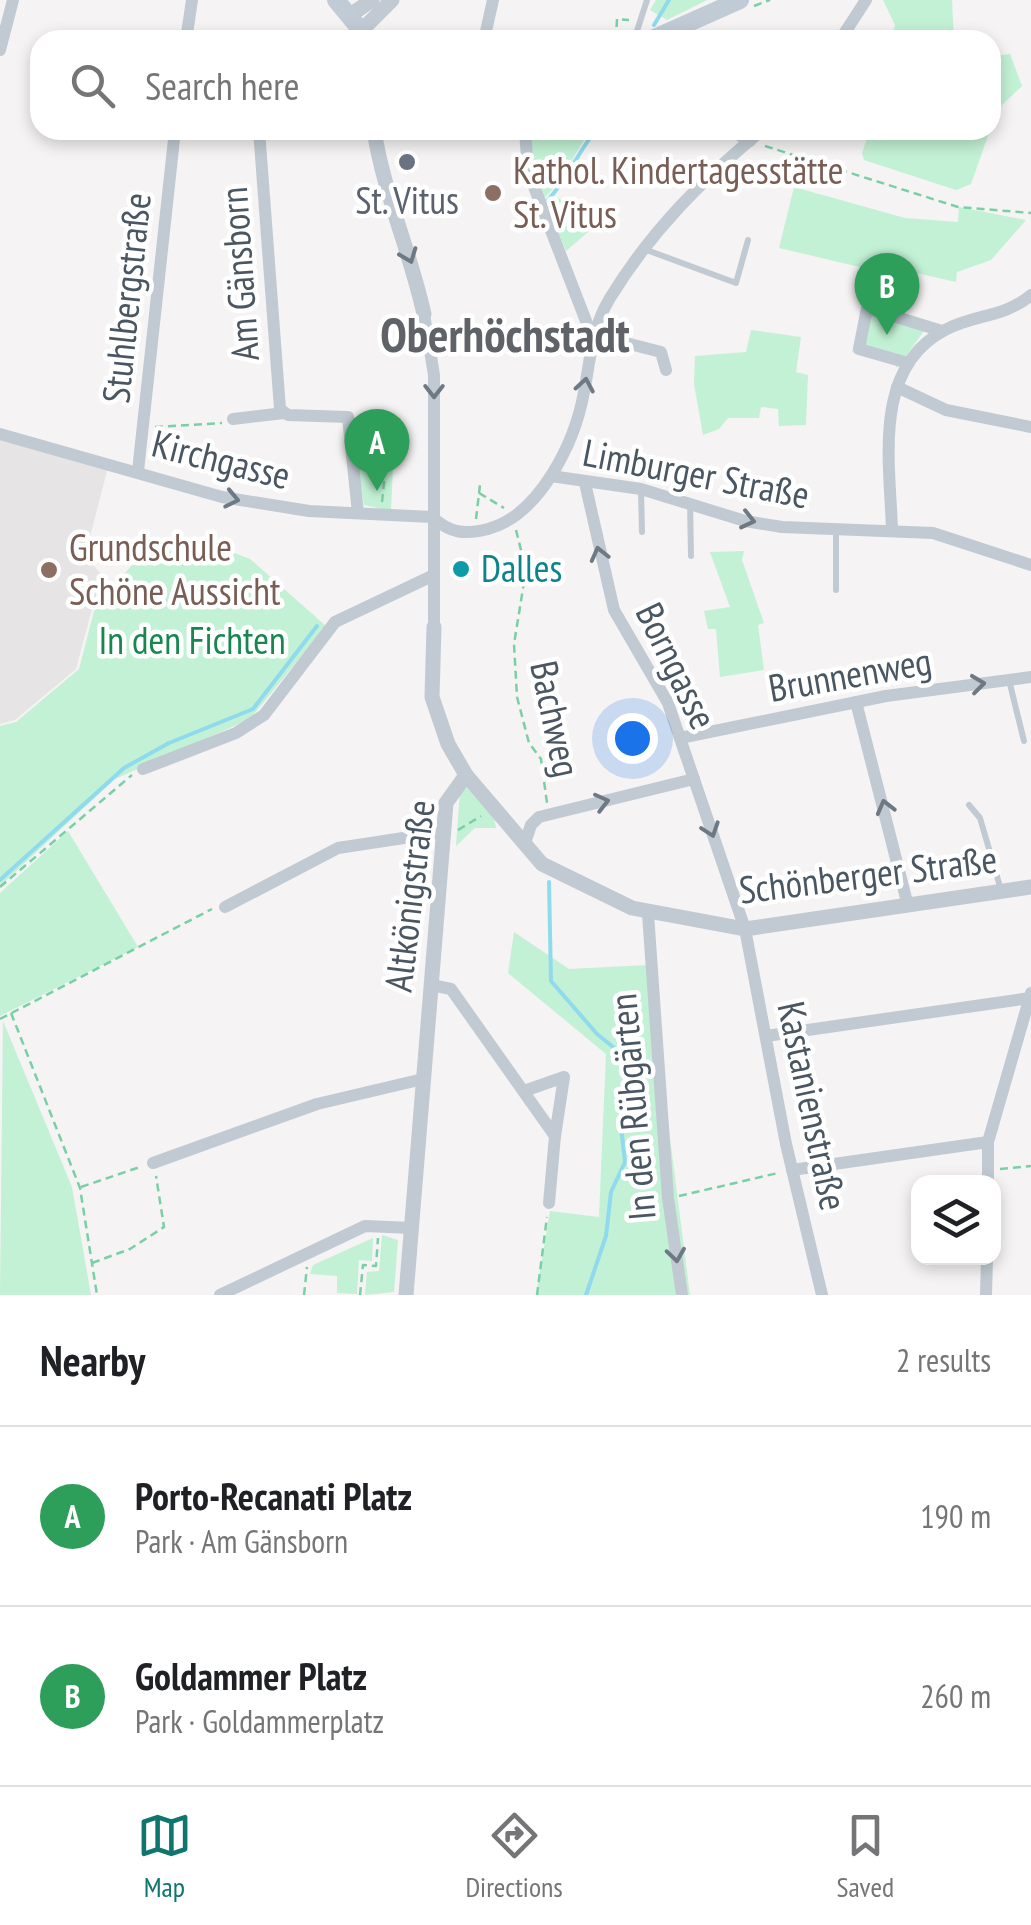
<!DOCTYPE html>
<meta charset="utf-8">
<style>
:root{--surface:#fff;--page:#f6f6f6;--text:#202124;--muted:#757577;--line:#e0e0e0;--accent:#0f766e}
body{margin:0;font-family:"PT Sans Narrow",sans-serif;background:var(--page);color:var(--text)}
.controls{position:absolute;right:30px;bottom:30px;display:grid;overflow:hidden;border-radius:20px;box-shadow:0 5px 15px #0003}
.controls button{width:90px;height:90px;display:grid;place-items:center;padding:0;border:0;border-bottom:2px solid var(--line);background:var(--surface);color:var(--text);font:50px sans-serif}
.you{position:absolute;left:632px;top:738px;width:35px;height:35px;margin:-25px;border:8px solid #fff;border-radius:50%;background:#1a73e8;box-shadow:0 0 0 15px #1a73e833}
.badge{display:grid;place-items:center;width:65px;height:65px;border-radius:50%;background:var(--accent);color:#fff;font-size:32px;font-weight:700}
.pin{position:absolute;translate:-50% -82px;filter:drop-shadow(0 2px 5px #0008)}
.pin::after{content:'';position:absolute;top:52px;width:35px;height:30px;background:inherit;clip-path:polygon(0 0,100% 0,50% 100%)}
.list{margin:0;padding:0;list-style:none}
h2{display:flex;justify-content:space-between;align-items:center;height:130px;margin:0;padding:0 40px;font-size:42px}
h2 small{font-size:32px;font-weight:400;color:var(--muted)}
.list li{display:grid;grid-template-columns:65px 1fr auto;gap:30px;align-items:center;box-sizing:border-box;height:180px;padding:0 40px;border-top:2px solid var(--line)}
.list b{display:block;font-size:38px;white-space:nowrap}
.list p{margin:0;font-size:32px;white-space:nowrap;color:var(--muted)}
.list em{font-size:32px;font-style:normal;color:var(--muted)}
.icon{flex:none;width:55px;height:55px;fill:none;stroke:currentColor;stroke-width:2;stroke-linecap:round;stroke-linejoin:round}
.map{position:relative;flex:none;width:1031px;height:1295px;overflow:hidden}
.search{position:absolute;background:var(--surface);box-shadow:0 5px 15px #0003;left:30px;right:30px;top:30px;height:110px;display:flex;align-items:center;gap:25px;box-sizing:border-box;padding:0 35px;border-radius:30px;color:var(--muted);font-size:38px}
.sheet{height:490px;background:var(--surface)}
nav{display:flex;justify-content:space-around;align-items:center;box-sizing:border-box;height:140px;border-top:2px solid var(--line);background:var(--surface);font-size:28px;color:var(--muted)}
nav a{display:grid;justify-items:center;gap:5px}
nav .on{color:var(--accent)}
.map>svg:first-child{display:block}
.education{fill:#e6e4e5}
.green{fill:#c3f1d5}
.lines{fill:none;stroke-linecap:round;stroke-linejoin:round}
.stream{stroke:#90daee;stroke-width:4}
.path{stroke:#7ad0a6;stroke-width:2.5;stroke-dasharray:8 5;stroke-linecap:butt}
.service{stroke:#c1cad2;stroke-width:6}
.minor{stroke:#c1cad2;stroke-width:12}
.tertiary{stroke:#c1cad2;stroke-width:15}
.secondary{stroke:#c1cbd6;stroke-width:18}
.oneway{stroke:#6e7983}
.worship-dot{fill:#6b7280;stroke:#fff;stroke-width:4}
.education-dot{fill:#8d6e63;stroke:#fff;stroke-width:4}
.culture-dot{fill:#0f9aa8;stroke:#fff;stroke-width:4}
.labels{text-anchor:middle;stroke-width:9;stroke-linejoin:round;paint-order:stroke}
.education-label{font-size:38px;fill:#785e54;stroke:#fff;text-anchor:start}
.worship-label{font-size:38px;fill:#5b616d;stroke:#fff}
.street-label{font-size:38px;fill:#4a5661;stroke:#fff}
.culture-label{font-size:38px;fill:#0d838f;stroke:#fff;text-anchor:start}
.park-label{font-size:38px;fill:#17864f;stroke:#fff}
.district-label{font-size:48px;font-weight:bold;fill:#5f6368;stroke:#fff}
</style>
<div class="map">
<svg width="1031" height="1295" viewBox="0 0 1031 1295">
<rect width="100%" height="100%" fill="#f5f3f3"/>
<!-- education -->
<polygon class="education" points="0,438 108,467 85,556 111,585 92,609 76,669 15,720 0,724"/>
<!-- green -->
<g class="green">
<polygon points="656,0 707,0 667,20 650,10"/>
<polygon points="883,0 952,0 954,40 891,40 895,25"/>
<polygon points="1010,54 1022,86 1002,105 991,127 991,56"/>
<path d="M529,130H592C573,152 566,179 544,198L529,158Z"/>
<polygon points="870,130 990,130 971,184 956,190 864,160 862,153"/>
<polygon points="794,187 905,218 958,222 959,207 1026,220 991,260 957,272 956,282 903,270 902,277 779,248"/>
<polygon points="557,197 596,225 566,251 547,208"/>
<polygon points="864,305 924,331 897,368 895,364 852,352"/>
<polygon points="751,330 801,337 796,372 808,375 806,425 779,426 778,409 761,407 759,418 728,418 719,429 703,435 694,384 695,356 746,352"/>
<polygon points="357,462 393,465 391,511 364,505"/>
<polygon points="201,540 250,559 326,626 250,719 115,779 0,886 0,726 16,722 79,669 94,611 131,566"/>
<polygon points="744,551 742,560 764,623 758,625 764,670 720,677 716,629 708,629 704,611 730,607 710,552"/>
<polygon points="467,788 494,819 496,828 475,828 456,846 460,790"/>
<polygon points="68,831 138,947 0,1016 0,893"/>
<polygon points="514,932 569,969 648,965 690,1295 536,1295 550,1211 599,1217 606,1054 508,973"/>
<polygon points="3,1021 72,1187 91,1295 0,1295"/>
<polygon points="382,1235 398,1240 394,1292 365,1295 367,1272 379,1271"/>
<polygon points="373,1238 372,1261 359,1260 357,1294 337,1293 337,1276 310,1274 313,1265"/>
</g>
<g class="lines">
<!-- stream -->
<g class="stream">
<polyline points="654,25 669,0"/>
<path d="M546,202C567,181 577,153 596,130"/>
<polyline points="0,880 124,768 169,743 253,709 317,626"/>
<polyline points="549,882 551,981 597,1034 634,1064 620,1118 625,1162 611,1192 606,1236 586,1295"/>
</g>
<!-- path -->
<g class="path">
<polyline points="754,6 770,0"/>
<polyline points="616,40 617,19 629,20"/>
<polyline points="765,146 958,207 1031,213"/>
<polyline points="155,427 222,423"/>
<polyline points="479,493 504,508"/>
<polyline points="382,502 385,474"/>
<polyline points="476,519 480,485"/>
<polyline points="516,530 526,570 514,644 517,697 529,743 541,759 547,803"/>
<polyline points="458,830 481,816"/>
<polyline points="0,887 132,775"/>
<polyline points="11,1013 80,1188 97,1295"/>
<polyline points="0,1019 212,909"/>
<polyline points="1000,1169 1031,1166"/>
<polyline points="81,1187 140,1167"/>
<polyline points="679,1196 778,1173"/>
<polyline points="92,1263 130,1249 164,1227 156,1176"/>
<polyline points="304,1295 307,1267"/>
<polyline points="360,1295 363,1265 376,1266 378,1238"/>
<polyline points="537,1295 547,1217"/>
</g>
<!-- service -->
<g class="service">
<polyline points="634,40 647,0"/>
<polyline points="644,249 736,283 748,240"/>
<polyline points="641,490 642,532"/>
<polyline points="690,502 691,556"/>
<polyline points="836,532 836,590"/>
<polyline points="1009,680 1024,741"/>
<polyline points="969,805 980,818 1001,890"/>
</g>
<!-- minor -->
<g class="minor">
<polyline points="186,40 192,0"/>
<polyline points="484,40 493,0"/>
<polyline points="840,40 866,0"/>
<polyline points="0,50 13,0"/>
<polyline points="259,130 280,409 288,415 348,417 358,513"/>
<polyline points="525,130 528,171 591,334 661,352 666,370"/>
<polyline points="730,130 750,141"/>
<polyline points="424,314 434,375 434,627"/>
<polyline points="908,363 859,349 867,308 942,331"/>
<polyline points="897,387 946,410 1031,427"/>
<polyline points="233,419 284,413"/>
<polyline points="0,434 222,497 309,511 432,517"/>
<polyline points="138,471 175,130"/>
<polyline points="551,476 641,489 745,521 782,527 933,533 1031,565"/>
<polyline points="585,483 614,610 668,703 745,929 786,1144 822,1295"/>
<path d="M432,517C450,533 464,535 488,529C540,515 575,442 584,392C591,357 591,330 610,298C651,231 702,180 762,130"/>
<path d="M892,530C890,462 872,368 945,330C974,314 1004,318 1031,295"/>
<polyline points="856,702 907,902"/>
<polyline points="680,738 886,696 1031,677"/>
<polyline points="143,769 236,733 264,715 335,622 434,575"/>
<polyline points="525,843 531,825 539,817 694,779"/>
<polyline points="225,907 338,848 443,832"/>
<polyline points="648,914 668,1198 682,1295"/>
<polyline points="431,985 451,989 555,1136 549,1203"/>
<polyline points="766,1036 1030,998"/>
<polyline points="524,1091 564,1077 555,1136"/>
<polyline points="153,1163 317,1104 423,1079"/>
<polyline points="792,1170 988,1142"/>
<polyline points="988,1182 988,1142 1031,993"/>
<polyline points="220,1295 365,1226 412,1228"/>
<polyline points="986,1295 987,1258"/>
</g>
<!-- tertiary -->
<g class="tertiary">
<polyline points="349,16 372,0"/>
<polyline points="361,31 392,0"/>
<path d="M374,130C384,194 410,251 424,314"/>
<polyline points="434,627 432,697 448,744 466,775 542,864 632,908 745,929 1031,887"/>
<polyline points="406,1295 446,803 466,775"/>
</g>
<!-- secondary -->
<g class="secondary">
<polyline points="336,0 369,40"/>
<polyline points="650,40 740,0"/>
</g>
</g>
<!-- one-way arrows -->
<defs><path id="oneway-chevron" d="M-2-3.5L2.5 0L-2 3.5" fill="none" stroke-width="1.6" stroke-linecap="round" stroke-linejoin="round" transform="scale(2.5)"/></defs>
<g class="oneway">
<use href="#oneway-chevron" transform="translate(409 256) rotate(69)"/>
<use href="#oneway-chevron" transform="translate(585 385) rotate(-80)"/>
<use href="#oneway-chevron" transform="translate(434 391) rotate(90)"/>
<use href="#oneway-chevron" transform="translate(232 499) rotate(12)"/>
<use href="#oneway-chevron" transform="translate(748 520) rotate(13)"/>
<use href="#oneway-chevron" transform="translate(599 554) rotate(-104)"/>
<use href="#oneway-chevron" transform="translate(978 684) rotate(-7)"/>
<use href="#oneway-chevron" transform="translate(602 802) rotate(-14)"/>
<use href="#oneway-chevron" transform="translate(885 807) rotate(-105)"/>
<use href="#oneway-chevron" transform="translate(711 830) rotate(71)"/>
<use href="#oneway-chevron" transform="translate(676 1255) rotate(82)"/>
</g>
<!-- markers -->
<circle class="worship-dot" cx="407" cy="162" r="10"/>
<g class="education-dot">
<circle cx="493" cy="193" r="10"/>
<circle cx="49" cy="570" r="10"/>
</g>
<circle class="culture-dot" cx="461" cy="569" r="10"/>
<g class="labels">
<!-- education labels -->
<g class="education-label">
<text x="513" y="184">Kathol. Kindertagesstätte<tspan x="513" dy="44">St. Vitus</tspan></text>
<text x="69" y="561">Grundschule<tspan x="69" dy="44">Schöne Aussicht</tspan></text>
</g>
<!-- worship labels -->
<g class="worship-label">
<text x="407" y="214">St. Vitus</text>
</g>
<!-- street labels -->
<g class="street-label">
<text transform="translate(240 274) rotate(-94)" y="13">Am Gänsborn</text>
<text transform="translate(127 298) rotate(-84)" y="13">Stuhlbergstraße</text>
<text transform="translate(221 460) rotate(14)" y="13">Kirchgasse</text>
<text transform="translate(696 474) rotate(11)" y="13">Limburger Straße</text>
<text transform="translate(676 666) rotate(64)" y="13">Borngasse</text>
<text transform="translate(850 675) rotate(-10)" y="13">Brunnenweg</text>
<text transform="translate(555 719) rotate(78)" y="13">Bachweg</text>
<text transform="translate(868 875) rotate(-7)" y="13">Schönberger Straße</text>
<text transform="translate(410 896) rotate(-83)" y="13">Altkönigstraße</text>
<text transform="translate(812 1106) rotate(78)" y="13">Kastanienstraße</text>
<text transform="translate(633 1107) rotate(-95)" y="13">In den Rübgärten</text>
</g>
<!-- culture labels -->
<g class="culture-label">
<text x="481" y="582">Dalles</text>
</g>
<!-- park labels -->
<g class="park-label">
<text x="192" y="654">In den Fichten</text>
</g>
<!-- district labels -->
<g class="district-label">
<text x="505" y="352">Oberhöchstadt</text>
</g>
</g>
</svg>
<div class="controls">
<button><svg class="icon" aria-label="layers" viewBox="0 0 24 24"><path d="M12 4l9 5-9 5-9-5zM3 14l9 5 9-5"/></svg></button>
</div>
<div class="you"></div>
<div class="pin badge" style="left:377px;top:491px;background:#2e9e5b">A</div>
<div class="pin badge" style="left:887px;top:335px;background:#2e9e5b">B</div>
<div class="search"><svg class="icon" aria-label="search" viewBox="0 0 24 24"><circle cx="10" cy="10" r="6"/><path d="M15 15l6 6"/></svg>Search here</div>
</div>
<section class="sheet">
<h2>Nearby<small>2 results</small></h2>
<ul class="list">
<li><span class="badge" style="background:#2e9e5b">A</span><div><b>Porto-Recanati Platz</b><p>Park · Am Gänsborn</p></div><em>190 m</em></li>
<li><span class="badge" style="background:#2e9e5b">B</span><div><b>Goldammer Platz</b><p>Park · Goldammerplatz</p></div><em>260 m</em></li>
</ul>
</section>
<nav>
<a class="on"><svg class="icon" aria-label="map" viewBox="0 0 24 24"><path d="M3 6l6-2 6 2 6-2v14l-6 2-6-2-6 2zM9 4v14M15 6v14"/></svg>Map</a>
<a><svg class="icon" aria-label="directions" viewBox="0 0 24 24"><path d="M12 3l9 9-9 9-9-9zM9 14v-3h6M13 9l2 2-2 2"/></svg>Directions</a>
<a><svg class="icon" aria-label="saved" viewBox="0 0 24 24"><path d="M7 4h10v16l-5-4-5 4z"/></svg>Saved</a>
</nav>
